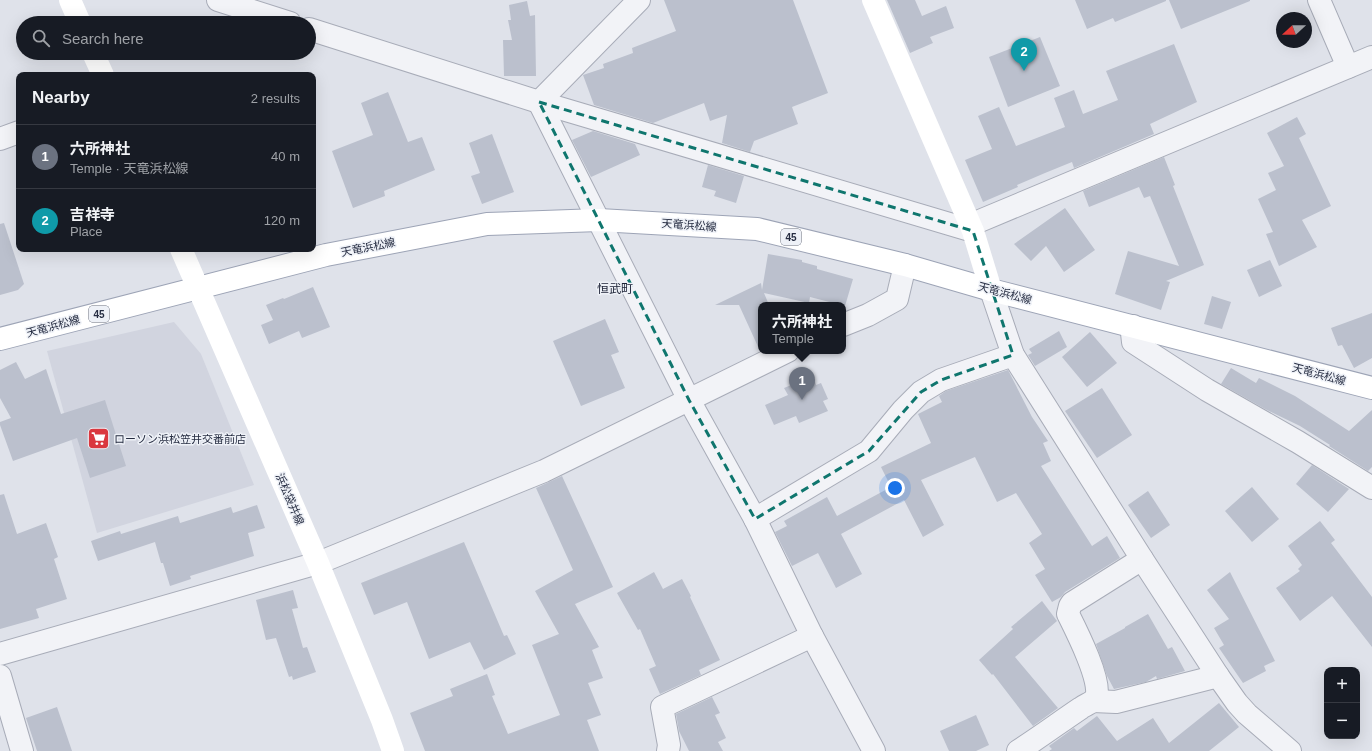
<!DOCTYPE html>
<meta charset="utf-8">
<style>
:root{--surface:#171b24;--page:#242831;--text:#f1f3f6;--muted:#9ea1a6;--line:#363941;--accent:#2563eb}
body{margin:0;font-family:Helvetica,"Noto Sans JP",sans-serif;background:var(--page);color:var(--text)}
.controls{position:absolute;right:12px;bottom:12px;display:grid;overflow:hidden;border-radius:8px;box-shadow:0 4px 16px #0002}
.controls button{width:36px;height:36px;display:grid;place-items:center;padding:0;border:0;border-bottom:1px solid var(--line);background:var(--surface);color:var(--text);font:20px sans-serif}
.compass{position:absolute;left:1276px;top:12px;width:36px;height:36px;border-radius:50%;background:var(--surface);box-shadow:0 4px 16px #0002;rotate:249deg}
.you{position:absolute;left:895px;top:488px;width:14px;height:14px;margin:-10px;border:3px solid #fff;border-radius:50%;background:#1a73e8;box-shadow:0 0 0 6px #1a73e833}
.badge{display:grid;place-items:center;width:26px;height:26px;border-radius:50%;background:var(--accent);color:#fff;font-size:13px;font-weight:700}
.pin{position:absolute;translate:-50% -33px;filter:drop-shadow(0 1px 2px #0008)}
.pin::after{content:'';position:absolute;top:21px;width:14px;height:12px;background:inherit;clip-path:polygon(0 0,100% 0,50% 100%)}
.popup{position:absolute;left:758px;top:302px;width:88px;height:52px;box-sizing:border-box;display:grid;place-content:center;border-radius:8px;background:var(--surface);filter:drop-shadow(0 1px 3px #0005);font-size:13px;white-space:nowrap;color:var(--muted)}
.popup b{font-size:15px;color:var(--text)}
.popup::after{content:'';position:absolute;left:50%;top:100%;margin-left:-8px;border:8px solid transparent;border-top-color:var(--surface)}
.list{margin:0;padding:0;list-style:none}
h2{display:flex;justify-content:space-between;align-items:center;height:52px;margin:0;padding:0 16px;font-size:17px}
h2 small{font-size:13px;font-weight:400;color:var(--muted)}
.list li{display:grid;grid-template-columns:26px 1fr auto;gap:12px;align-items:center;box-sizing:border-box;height:64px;padding:0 16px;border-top:1px solid var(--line)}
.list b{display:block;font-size:15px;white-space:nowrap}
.list p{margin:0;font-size:13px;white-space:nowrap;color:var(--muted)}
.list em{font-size:13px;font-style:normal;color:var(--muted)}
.icon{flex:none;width:22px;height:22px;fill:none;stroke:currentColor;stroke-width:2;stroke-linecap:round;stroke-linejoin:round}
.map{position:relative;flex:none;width:1372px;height:751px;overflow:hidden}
.search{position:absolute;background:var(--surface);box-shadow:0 4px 16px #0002;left:16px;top:16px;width:300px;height:44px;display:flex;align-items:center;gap:10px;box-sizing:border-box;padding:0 14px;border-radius:22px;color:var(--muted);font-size:15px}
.panel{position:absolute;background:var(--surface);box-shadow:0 4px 16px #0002;left:16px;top:72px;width:300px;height:180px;border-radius:8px}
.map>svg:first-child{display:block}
.built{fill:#d1d4df}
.building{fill:#bbc0cd}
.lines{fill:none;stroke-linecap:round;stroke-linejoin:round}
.street-casing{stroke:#a8acb8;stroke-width:24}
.primary-casing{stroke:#9da4b6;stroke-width:24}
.street{stroke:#f2f3f7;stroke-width:22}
.secondary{stroke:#fff;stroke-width:22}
.primary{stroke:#fff;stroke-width:22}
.marked{fill:none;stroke:#0f766e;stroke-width:3;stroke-dasharray:8 5;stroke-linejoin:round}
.labels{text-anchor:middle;stroke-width:3;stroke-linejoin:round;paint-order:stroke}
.shield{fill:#eef1f7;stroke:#626878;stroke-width:1}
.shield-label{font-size:10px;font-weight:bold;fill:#262d42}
.street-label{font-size:11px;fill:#262d42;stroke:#eef1f7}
.poi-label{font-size:11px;fill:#262d42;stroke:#eef1f7;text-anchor:start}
.neighbourhood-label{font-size:12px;fill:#191f33;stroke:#eef1f7}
</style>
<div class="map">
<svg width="1372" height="751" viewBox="0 0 1372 751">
<rect width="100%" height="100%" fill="#dfe2ea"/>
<!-- built -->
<polygon class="built" points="174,322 201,354 254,485 97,533 47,351"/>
<!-- building -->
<g class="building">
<polygon points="664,0 793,0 828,93 792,107 798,124 754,141 750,152 722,143 727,115 710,121 704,103 653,123 594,105 583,75 604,68 603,64 633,53 632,48 676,31"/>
<polygon points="887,0 915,0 922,16 946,6 954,28 930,37 933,43 910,53"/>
<polygon points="1075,0 1166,0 1166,1 1115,22 1113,18 1087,29"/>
<polygon points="1169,0 1250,0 1250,1 1181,29"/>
<polygon points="527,1 530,16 535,15 536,76 504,76 503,40 512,40 508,20 511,20 509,5"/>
<polygon points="1040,37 1060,86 1008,107 989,57"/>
<polygon points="1174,44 1197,102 1150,124 1154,134 1074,168 1072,162 1045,173 1017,185 1018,187 983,202 965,160 992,149 978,116 999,107 1016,146 1065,127 1054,98 1074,90 1083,114 1118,100 1106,71"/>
<polygon points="388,92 408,142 422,137 435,170 384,191 385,196 353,208 332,151 373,135 361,103"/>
<polygon points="1297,117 1306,134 1299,138 1331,206 1302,220 1317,247 1279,266 1266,234 1273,232 1258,199 1276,190 1268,173 1284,166 1267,133"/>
<polygon points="593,131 635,144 640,155 591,177 572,140"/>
<polygon points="492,134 514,192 482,204 471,176 480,173 469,143"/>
<polygon points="1164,157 1175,185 1173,186 1204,265 1166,281 1170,282 1161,310 1115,294 1128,251 1179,266 1150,196 1144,198 1139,187 1089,207 1083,191"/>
<polygon points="708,165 744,176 736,203 714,196 716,191 702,187"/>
<polygon points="1065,208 1095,250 1064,272 1046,246 1031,261 1014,244"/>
<polygon points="4,223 24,284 18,290 0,295 0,224"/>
<polygon points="768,254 802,260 802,262 817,266 817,269 853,279 845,306 810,297 809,303 764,293 769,305 761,305 761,350 760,351 739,305 715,305 761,283 762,290"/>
<polygon points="1270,260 1282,286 1259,297 1247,270"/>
<polygon points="313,287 330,327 302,338 299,331 269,344 261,325 273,320 266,305 283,298 284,299"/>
<polygon points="1212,296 1231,302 1222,329 1204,324"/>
<polygon points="1372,313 1372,358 1354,368 1342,345 1338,346 1331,328"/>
<polygon points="605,319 619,352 611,355 625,388 581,406 553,341"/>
<polygon points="1059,331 1067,347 1035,366 1028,355 1032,353 1029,349"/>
<polygon points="1090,332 1117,363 1087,387 1062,357"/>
<polygon points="16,362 25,379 46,369 61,414 105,400 126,466 90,478 77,438 13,461 0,425 0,422 11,418 0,398 0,370"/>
<polygon points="1231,368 1256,383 1259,378 1295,396 1349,431 1372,410 1372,467 1368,471 1329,446 1330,445 1300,426 1265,409 1221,384"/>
<polygon points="1008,370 1032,417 1048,441 1043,443 1051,461 1041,466 1092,546 1107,536 1120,558 1065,592 1061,597 1052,602 1035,575 1045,569 1029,543 1042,534 1016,493 997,502 975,457 921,480 944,525 923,537 904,500 841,534 862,574 836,588 818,553 792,566 775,532 787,526 784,521 827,497 837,516 891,487 881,467 931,443 918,414 942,402 939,396 946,391"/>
<polygon points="813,376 816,385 821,383 828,399 823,401 828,411 799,423 796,416 774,425 765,405 788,395 784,388"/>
<polygon points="1102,388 1132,435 1097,458 1065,411"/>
<polygon points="1312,465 1349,489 1328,512 1296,484"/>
<polygon points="562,476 613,587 575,604 599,647 592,650 603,678 588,683 601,715 587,720 599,751 425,751 410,713 453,696 450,689 487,674 495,695 492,696 508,734 560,715 532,645 559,634 535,591 573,570 536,488"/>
<polygon points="1252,487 1279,519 1252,542 1225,511"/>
<polygon points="1148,491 1170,525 1151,538 1128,505"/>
<polygon points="4,494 17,534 46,523 58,557 54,559 67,599 36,609 39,618 0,629 0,495"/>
<polygon points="257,505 265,528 248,533 254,556 190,576 191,579 170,586 163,563 161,563 155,542 98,561 91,541 120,531 121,534 178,516 180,523 231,507 233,513"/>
<polygon points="1320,521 1335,540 1331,543 1372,597 1372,647 1332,596 1300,621 1276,588 1300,571 1298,569 1302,565 1288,546"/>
<polygon points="464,542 504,636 507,635 516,654 484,670 470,642 429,659 407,602 374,615 361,583"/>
<polygon points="654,572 663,589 682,579 691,596 690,597 720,660 699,670 701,675 660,694 649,669 656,666 640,629 638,630 617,593"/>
<polygon points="1230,572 1275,661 1264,666 1266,671 1243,683 1219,648 1224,645 1214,628 1229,619 1207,590"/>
<polygon points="293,590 298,608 292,609 303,648 307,647 316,672 293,680 292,676 289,677 276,638 266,640 256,600"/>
<polygon points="1042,601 1057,621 1015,657 1058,708 1033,726 993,674 992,675 979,660 1013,629 1011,627"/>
<polygon points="1148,614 1168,649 1172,647 1185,671 1157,679 1156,676 1146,682 1114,689 1107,676 1096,644 1125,628 1125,627"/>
<polygon points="712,697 720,713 715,715 726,738 718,742 723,751 689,751 679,731 676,714"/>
<polygon points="1219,703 1239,727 1209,751 1049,751 1052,749 1049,746 1074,728 1077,731 1097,716 1117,741 1153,718 1169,743"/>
<polygon points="57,707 72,751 37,751 26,718"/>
<polygon points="976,715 989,745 976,751 949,751 940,731"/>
</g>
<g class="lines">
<defs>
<g id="street">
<polyline points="218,0 290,23"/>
<polyline points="639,0 539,102 689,400 755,519 812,636 874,751"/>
<polyline points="1319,0 1348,67"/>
<polyline points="309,29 539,102 973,231"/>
<polyline points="0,139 19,132"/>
<polyline points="970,225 1372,57"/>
<polyline points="991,290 1013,355 1142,559 1218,676 1237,703 1247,714 1290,751"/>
<polyline points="843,325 868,315 897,299 905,265"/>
<polyline points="1133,326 1132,333 1133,342 1207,390 1298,442 1372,488"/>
<polyline points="755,519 869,451 903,410 921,392 941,380 1013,355"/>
<polyline points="0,654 318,563 544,471 788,351"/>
<polyline points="0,676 22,751"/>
<polyline points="1093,701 1116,702 1218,676"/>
<polyline points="668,751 669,745 662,707 812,636"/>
<path d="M1018,751C1040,737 1060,722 1081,708C1086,704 1093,703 1096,697C1103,683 1075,628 1068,614L1070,606L1072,603L1142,559"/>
</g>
<polyline id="primary" points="0,339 326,255 487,224 599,220 757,229 905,265 991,290 1372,388"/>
</defs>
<!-- street casing -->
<use href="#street" class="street-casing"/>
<!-- primary casing -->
<use href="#primary" class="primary-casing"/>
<!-- street -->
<use href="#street" class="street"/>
<!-- secondary -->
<g class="secondary">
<polyline points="70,0 80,23"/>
<polyline points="873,0 973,231 991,290"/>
<polyline points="93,53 103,75"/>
<polyline points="181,249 318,563 382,720 393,751"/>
</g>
<!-- primary -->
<use href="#primary" class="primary"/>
</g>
<!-- marked area -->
<path class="marked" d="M539,102L973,231L1013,355L941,380L921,392L869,451L755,519L689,400Z"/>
<!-- icons -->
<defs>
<symbol id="supermarket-square" viewBox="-11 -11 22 22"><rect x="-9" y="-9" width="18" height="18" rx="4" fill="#da383f" stroke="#eef1f7"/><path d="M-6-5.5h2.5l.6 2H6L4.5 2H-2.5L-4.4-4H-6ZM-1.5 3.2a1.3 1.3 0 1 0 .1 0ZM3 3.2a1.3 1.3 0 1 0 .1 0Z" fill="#fff"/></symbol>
</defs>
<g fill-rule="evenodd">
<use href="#supermarket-square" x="86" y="426" width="25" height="25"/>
</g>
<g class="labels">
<!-- shield labels -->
<g class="shield">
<rect x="781" y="229" width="20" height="16" rx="3"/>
<rect x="89" y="306" width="20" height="16" rx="3"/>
</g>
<g class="shield-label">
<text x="791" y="241">45</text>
<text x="99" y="318">45</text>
</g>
<!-- street labels -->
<g class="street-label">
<text transform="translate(689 225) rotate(4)" y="4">天竜浜松線</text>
<text transform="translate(368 247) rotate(-11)" y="4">天竜浜松線</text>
<text transform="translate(1005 293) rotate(15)" y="4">天竜浜松線</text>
<text transform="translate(53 326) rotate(-15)" y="4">天竜浜松線</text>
<text transform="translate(1319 374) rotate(15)" y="4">天竜浜松線</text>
<text transform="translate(290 499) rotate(67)" y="4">浜松袋井線</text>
</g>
<!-- poi labels -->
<g class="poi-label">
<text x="114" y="443">ローソン浜松笠井交番前店</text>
</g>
<!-- neighbourhood labels -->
<g class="neighbourhood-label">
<text x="615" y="293">恒武町</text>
</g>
</g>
</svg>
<div class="controls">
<button>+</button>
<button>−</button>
</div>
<svg class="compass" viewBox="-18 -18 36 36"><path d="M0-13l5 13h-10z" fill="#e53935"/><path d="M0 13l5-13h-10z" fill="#9ea1a6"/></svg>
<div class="you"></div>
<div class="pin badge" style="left:802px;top:400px;background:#6b7280">1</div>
<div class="popup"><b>六所神社</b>Temple</div>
<div class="pin badge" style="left:1024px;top:71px;background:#0f9aa8">2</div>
<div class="search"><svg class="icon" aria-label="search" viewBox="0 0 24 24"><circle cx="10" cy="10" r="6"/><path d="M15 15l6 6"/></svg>Search here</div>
<section class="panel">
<h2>Nearby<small>2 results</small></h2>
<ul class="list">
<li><span class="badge" style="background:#6b7280">1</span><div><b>六所神社</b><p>Temple · 天竜浜松線</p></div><em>40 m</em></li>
<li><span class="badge" style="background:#0f9aa8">2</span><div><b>吉祥寺</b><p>Place</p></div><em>120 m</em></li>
</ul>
</section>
</div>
